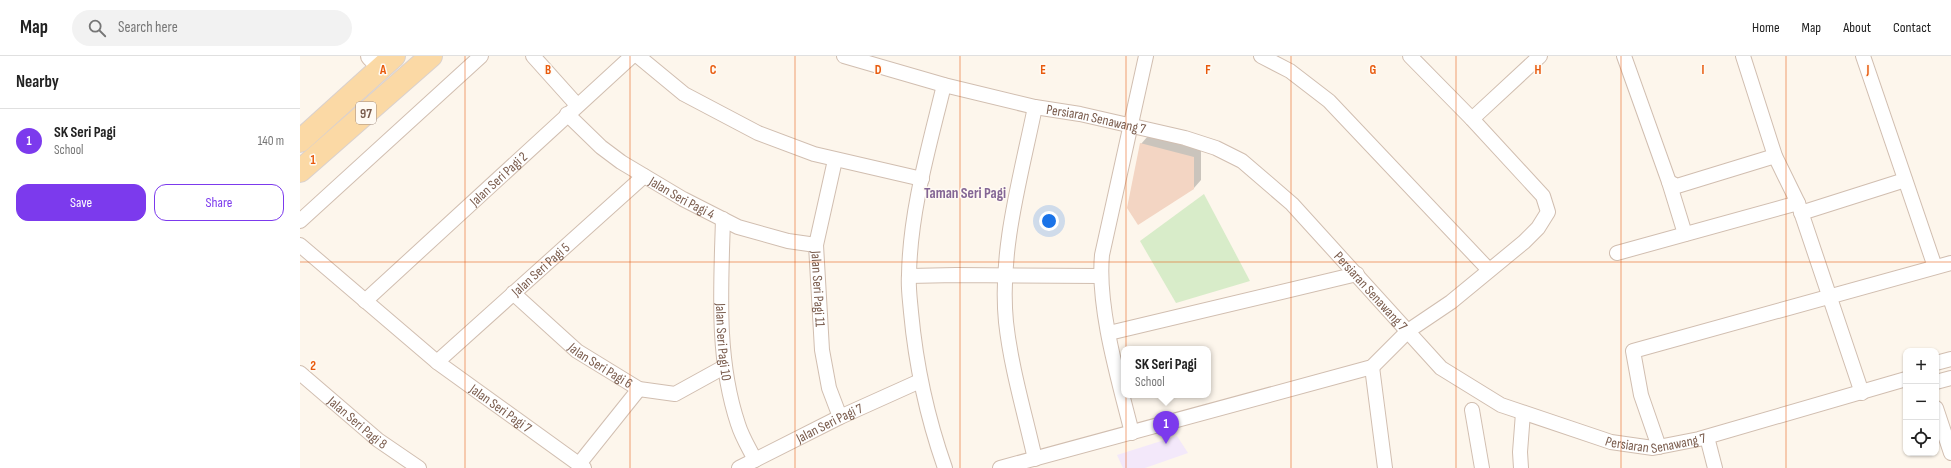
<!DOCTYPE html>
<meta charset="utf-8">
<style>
:root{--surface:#fff;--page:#f2f2f2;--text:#222;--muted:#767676;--line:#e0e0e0;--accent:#7c3aed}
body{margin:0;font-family:"Sofia Sans Condensed",sans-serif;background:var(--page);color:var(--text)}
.controls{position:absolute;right:12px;bottom:12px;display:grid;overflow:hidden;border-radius:8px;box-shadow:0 1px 3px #0004}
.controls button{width:36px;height:36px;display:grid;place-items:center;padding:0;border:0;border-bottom:1px solid var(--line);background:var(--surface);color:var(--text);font:20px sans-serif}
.you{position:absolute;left:749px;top:165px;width:14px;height:14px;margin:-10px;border:3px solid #fff;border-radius:50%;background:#1a73e8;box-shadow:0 0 0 6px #1a73e833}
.badge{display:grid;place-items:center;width:26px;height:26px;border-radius:50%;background:var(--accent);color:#fff;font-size:13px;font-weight:700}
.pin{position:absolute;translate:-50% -33px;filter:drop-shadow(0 1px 2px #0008)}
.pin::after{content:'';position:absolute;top:21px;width:14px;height:12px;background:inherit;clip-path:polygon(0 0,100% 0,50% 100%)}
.popup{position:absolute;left:821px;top:290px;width:90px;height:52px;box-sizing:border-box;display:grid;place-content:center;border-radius:8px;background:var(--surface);filter:drop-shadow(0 1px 3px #0005);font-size:13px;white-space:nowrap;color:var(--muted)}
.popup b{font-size:15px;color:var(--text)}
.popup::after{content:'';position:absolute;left:50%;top:100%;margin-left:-8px;border:8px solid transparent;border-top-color:var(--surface)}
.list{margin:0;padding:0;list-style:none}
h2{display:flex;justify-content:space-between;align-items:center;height:52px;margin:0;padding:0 16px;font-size:17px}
h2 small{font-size:13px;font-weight:400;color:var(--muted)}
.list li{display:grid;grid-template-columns:26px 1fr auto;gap:12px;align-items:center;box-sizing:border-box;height:64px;padding:0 16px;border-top:1px solid var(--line)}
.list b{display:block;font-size:15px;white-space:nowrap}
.list p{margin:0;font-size:13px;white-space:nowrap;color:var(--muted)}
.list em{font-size:13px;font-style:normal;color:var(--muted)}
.actions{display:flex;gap:8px;padding:12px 16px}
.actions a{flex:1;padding:9px 0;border:1px solid var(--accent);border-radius:12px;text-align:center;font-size:14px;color:var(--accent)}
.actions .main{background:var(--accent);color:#fff}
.icon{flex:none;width:22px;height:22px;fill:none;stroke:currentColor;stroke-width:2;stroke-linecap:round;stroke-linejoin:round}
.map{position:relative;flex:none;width:1651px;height:412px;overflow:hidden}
header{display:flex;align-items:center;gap:24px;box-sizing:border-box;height:56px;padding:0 20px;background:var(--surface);border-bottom:1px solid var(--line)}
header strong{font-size:19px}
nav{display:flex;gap:22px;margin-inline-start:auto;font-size:14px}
.search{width:280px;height:36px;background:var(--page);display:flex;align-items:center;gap:10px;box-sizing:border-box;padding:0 14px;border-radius:22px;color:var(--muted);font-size:15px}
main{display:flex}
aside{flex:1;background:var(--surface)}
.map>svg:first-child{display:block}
.education{fill:#f3e8fa}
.green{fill:#d8ecc9}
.shadow{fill:#0003}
.building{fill:#f3d5c3}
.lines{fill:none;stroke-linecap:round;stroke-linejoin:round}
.street-casing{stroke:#d1beb0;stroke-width:16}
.secondary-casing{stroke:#d6c0b0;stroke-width:22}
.primary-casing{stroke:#dad1cd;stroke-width:24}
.street{stroke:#fff;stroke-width:14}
.secondary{stroke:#fff;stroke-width:20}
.primary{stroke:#fbd9a5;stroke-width:22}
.grid{fill:none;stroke:#e8590c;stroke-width:1;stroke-opacity:0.55}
.labels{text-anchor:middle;stroke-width:3;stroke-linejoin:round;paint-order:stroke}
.shield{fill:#fffaf3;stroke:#a28b7f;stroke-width:1}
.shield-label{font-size:13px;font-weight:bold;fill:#7a5c4d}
.street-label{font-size:14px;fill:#7a5c4d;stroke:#fffaf3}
.neighbourhood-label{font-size:15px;font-weight:bold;fill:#846695;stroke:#fffaf3}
.grid-label{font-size:13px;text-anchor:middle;font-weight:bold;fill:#e8590c;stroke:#fffaf3;stroke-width:3;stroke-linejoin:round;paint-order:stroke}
</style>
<header>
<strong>Map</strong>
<div class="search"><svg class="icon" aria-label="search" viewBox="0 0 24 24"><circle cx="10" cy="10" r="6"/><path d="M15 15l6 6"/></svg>Search here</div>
<nav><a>Home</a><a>Map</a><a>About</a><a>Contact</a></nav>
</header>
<main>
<aside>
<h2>Nearby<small></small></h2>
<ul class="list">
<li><span class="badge">1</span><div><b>SK Seri Pagi</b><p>School</p></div><em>140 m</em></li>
</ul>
<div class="actions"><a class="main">Save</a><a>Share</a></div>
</aside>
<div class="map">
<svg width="1651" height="412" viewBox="0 0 1651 412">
<rect width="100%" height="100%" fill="#fdf6ec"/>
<!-- education -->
<polygon class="education" points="877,380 888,397 845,412 823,412 817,399"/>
<!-- green -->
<polygon class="green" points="904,138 950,225 876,247 840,185"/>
<!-- shadow -->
<polygon class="shadow" points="848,80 901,94 901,124 894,132 841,88"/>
<!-- building -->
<polygon class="building" points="840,87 894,101 894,133 838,169 827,152"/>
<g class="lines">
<defs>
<g id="street">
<polyline points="233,0 277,49"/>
<polyline points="338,0 384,38 458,77 514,98 622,123"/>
<path id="s1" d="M544,0L644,29L735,51L780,58L885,82L916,92L942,105L992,148L1141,312L1201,349L1311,386L1353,392L1399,383L1606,323"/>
<polyline points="961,0 990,15 1029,45 1189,214"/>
<polyline points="1324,0 1369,126 1385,178"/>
<polyline points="1443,0 1475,100 1498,147 1562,337"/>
<polyline points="1563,0 1635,211"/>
<path d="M644,29C629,91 610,155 609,219C608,231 610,244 611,256C616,310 627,361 645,412"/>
<path d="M735,51C721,120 699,195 706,266C711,312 725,358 735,403"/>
<path id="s2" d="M267,58L301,91L321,106L383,143L438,171L488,185L516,189"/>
<polyline points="1172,63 1240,0"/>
<path id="s3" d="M535,104L516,189L522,294L529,332L540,361"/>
<polyline points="1369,126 1377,130 1475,100"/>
<polyline points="1501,157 1605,124"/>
<path id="s4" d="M423,163C421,232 416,302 438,368C442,381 449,392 455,404"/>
<polyline points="0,165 181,0"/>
<path id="s5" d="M0,189L137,306L284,412"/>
<polyline points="1317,197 1498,147"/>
<polyline points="609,220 656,219 800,220"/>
<path id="s6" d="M213,237L277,295L339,333L375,338L424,311"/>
<path id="s7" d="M65,245L332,0"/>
<polyline points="809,277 1057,218"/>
<path id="s8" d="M137,306L344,120"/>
<polyline points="1636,307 1651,303"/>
<polyline points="1072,311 1085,412"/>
<path id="s9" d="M0,317L78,384L119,412"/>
<polyline points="1636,326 1651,322"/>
<polyline points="1636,352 1651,397"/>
<polyline points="1172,354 1182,412"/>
<path d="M832,377C819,325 797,252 802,199L846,0"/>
<polyline points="1407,381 1415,412"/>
<polyline points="1359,391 1341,339 1333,295 1651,207"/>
<polyline points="279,408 339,333"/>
<path id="s10" d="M439,412L540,361L620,325"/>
<polyline points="700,412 1072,311 1108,275 1151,246 1224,186 1238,172 1248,156 1243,140 1172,63 1110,0"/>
<polyline points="1221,412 1220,396 1223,357"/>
</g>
<polyline id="secondary" points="71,0 82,11"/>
<g id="primary">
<polyline points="0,85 94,0"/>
<polyline points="0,115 131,0"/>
</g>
</defs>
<!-- street casing -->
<use href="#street" class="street-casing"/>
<!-- secondary casing -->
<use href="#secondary" class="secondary-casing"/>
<!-- primary casing -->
<use href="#primary" class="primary-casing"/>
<!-- street -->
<use href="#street" class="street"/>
<!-- secondary -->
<use href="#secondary" class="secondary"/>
<!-- primary -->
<use href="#primary" class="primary"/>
</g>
<!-- grid -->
<path class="grid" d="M165,0V412M330,0V412M495,0V412M660,0V412M826,0V412M991,0V412M1156,0V412M1321,0V412M1486,0V412M0,206H1651"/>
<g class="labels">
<!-- shield labels -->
<rect class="shield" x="56" y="46" width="20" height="22" rx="3"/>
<g class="shield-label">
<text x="66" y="62">97</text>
</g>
<!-- street labels -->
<g class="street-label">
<text dy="5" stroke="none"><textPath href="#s1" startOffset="260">Persiaran Senawang 7</textPath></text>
<text dy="5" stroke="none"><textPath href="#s7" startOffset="181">Jalan Seri Pagi 2</textPath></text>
<text dy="5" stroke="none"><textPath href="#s2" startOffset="143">Jalan Seri Pagi 4</textPath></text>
<text dy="5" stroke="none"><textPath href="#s8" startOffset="139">Jalan Seri Pagi 5</textPath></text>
<text dy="5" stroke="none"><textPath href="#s3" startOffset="131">Jalan Seri Pagi 11</textPath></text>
<text dy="5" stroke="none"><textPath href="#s1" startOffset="596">Persiaran Senawang 7</textPath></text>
<text dy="5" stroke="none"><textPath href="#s4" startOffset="123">Jalan Seri Pagi 10</textPath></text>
<text dy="5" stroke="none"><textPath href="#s6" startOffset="114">Jalan Seri Pagi 6</textPath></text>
<text dy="5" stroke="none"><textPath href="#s5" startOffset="259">Jalan Seri Pagi 7</textPath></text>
<text dy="5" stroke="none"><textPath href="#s9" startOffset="76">Jalan Seri Pagi 8</textPath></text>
<text dy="5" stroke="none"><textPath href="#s10" startOffset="101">Jalan Seri Pagi 7</textPath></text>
<text dy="5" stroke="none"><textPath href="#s1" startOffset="932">Persiaran Senawang 7</textPath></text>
</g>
<!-- neighbourhood labels -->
<g class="neighbourhood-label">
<text x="665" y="142">Taman Seri Pagi</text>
</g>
</g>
<g class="grid-label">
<text x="83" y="18">A</text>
<text x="248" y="18">B</text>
<text x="413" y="18">C</text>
<text x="578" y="18">D</text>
<text x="743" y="18">E</text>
<text x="908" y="18">F</text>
<text x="1073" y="18">G</text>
<text x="1238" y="18">H</text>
<text x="1403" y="18">I</text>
<text x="1568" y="18">J</text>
<text x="13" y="108">1</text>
<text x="13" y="314">2</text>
</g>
</svg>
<div class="controls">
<button>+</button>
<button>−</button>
<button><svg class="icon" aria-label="locate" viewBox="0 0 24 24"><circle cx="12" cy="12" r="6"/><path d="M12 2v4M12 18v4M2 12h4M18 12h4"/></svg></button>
</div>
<div class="you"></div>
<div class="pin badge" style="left:866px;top:388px">1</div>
<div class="popup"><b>SK Seri Pagi</b>School</div>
</div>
</main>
